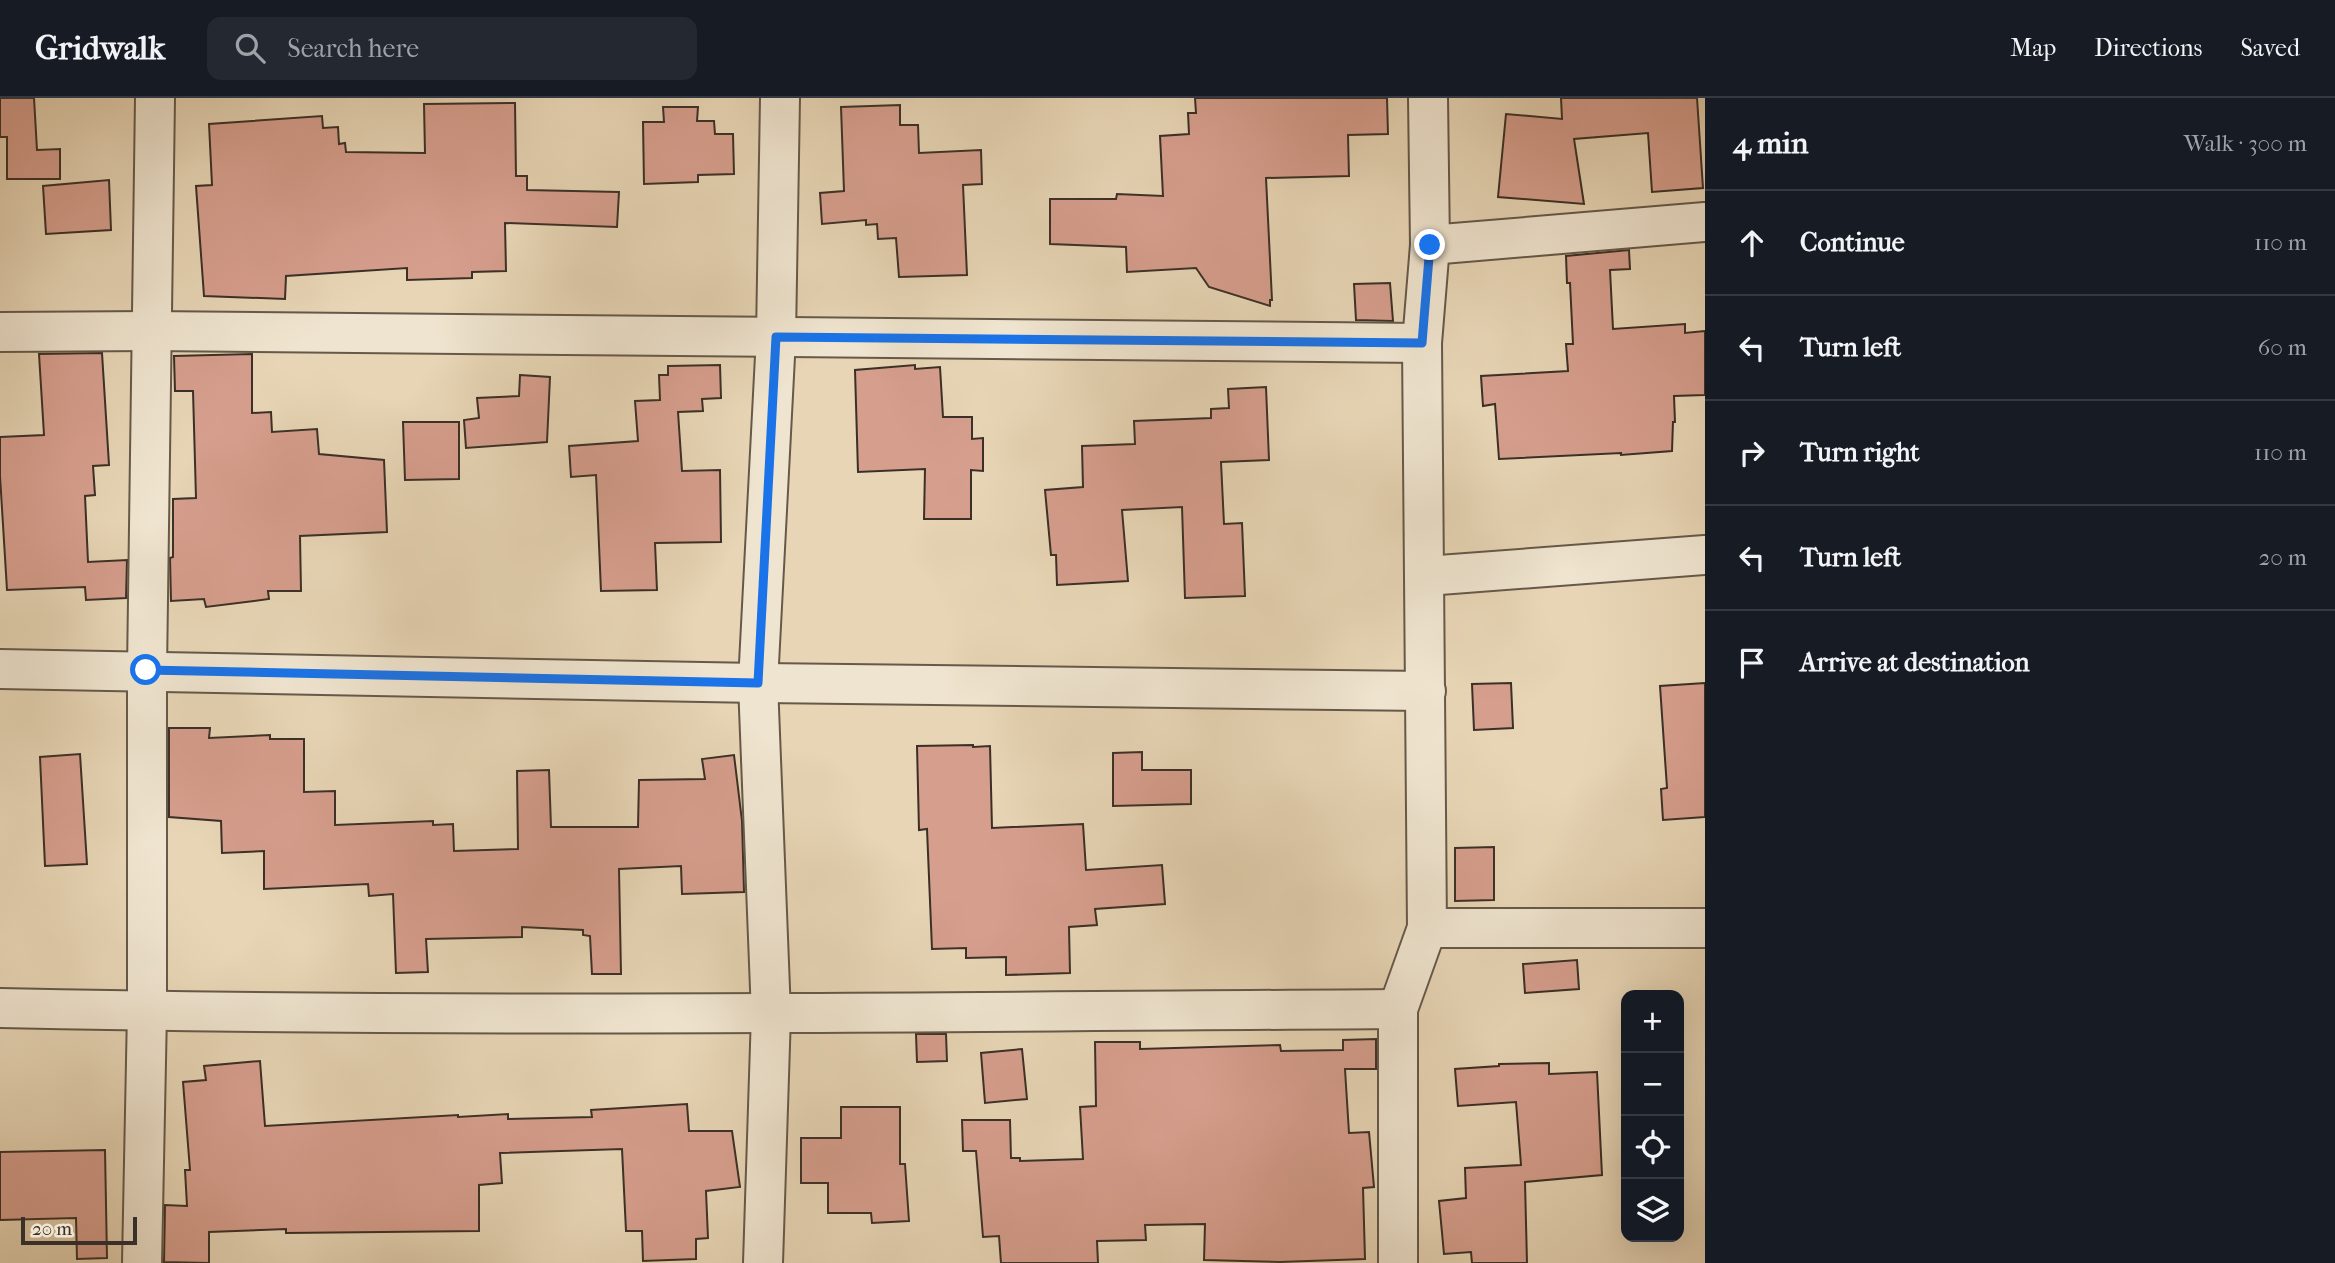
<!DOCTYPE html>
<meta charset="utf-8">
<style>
:root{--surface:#171b24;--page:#242831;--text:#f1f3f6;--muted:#9ea1a6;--line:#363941}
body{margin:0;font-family:"IM FELL French Canon",serif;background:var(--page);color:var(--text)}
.controls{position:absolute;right:21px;bottom:21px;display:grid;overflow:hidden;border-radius:14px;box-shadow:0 7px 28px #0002}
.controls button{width:63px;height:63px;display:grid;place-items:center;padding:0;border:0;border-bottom:2px solid var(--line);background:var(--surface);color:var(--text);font:35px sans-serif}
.scale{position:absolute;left:21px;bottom:18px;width:116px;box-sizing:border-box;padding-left:7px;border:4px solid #3b3027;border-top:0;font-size:19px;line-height:24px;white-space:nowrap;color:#3b3027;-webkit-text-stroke:5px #efe4cf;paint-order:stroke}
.stop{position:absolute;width:21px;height:21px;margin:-16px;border:5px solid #1a73e8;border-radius:50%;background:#fff}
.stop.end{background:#1a73e8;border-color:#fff;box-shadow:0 2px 7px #0008}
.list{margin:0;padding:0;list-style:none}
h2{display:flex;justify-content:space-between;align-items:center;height:91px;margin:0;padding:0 28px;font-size:30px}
h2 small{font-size:23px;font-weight:400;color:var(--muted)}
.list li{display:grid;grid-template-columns:46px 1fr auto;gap:21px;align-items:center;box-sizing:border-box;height:105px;padding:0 28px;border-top:2px solid var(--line)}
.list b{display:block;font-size:26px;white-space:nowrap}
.list em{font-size:23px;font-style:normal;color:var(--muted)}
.icon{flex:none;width:38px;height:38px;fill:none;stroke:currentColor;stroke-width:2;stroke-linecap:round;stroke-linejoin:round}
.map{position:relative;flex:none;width:1705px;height:1165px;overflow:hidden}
header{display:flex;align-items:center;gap:42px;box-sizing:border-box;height:98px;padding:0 35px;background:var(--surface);border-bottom:2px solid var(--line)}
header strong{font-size:33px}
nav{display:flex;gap:38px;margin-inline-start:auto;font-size:24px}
.search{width:490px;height:63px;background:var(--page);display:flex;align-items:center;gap:18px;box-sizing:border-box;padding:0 24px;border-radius:14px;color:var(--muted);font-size:26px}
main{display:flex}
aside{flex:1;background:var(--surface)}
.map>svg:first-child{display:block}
.building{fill:#d69e8d;stroke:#3b3027;stroke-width:2}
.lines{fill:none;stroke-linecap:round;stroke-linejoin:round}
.minor-casing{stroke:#66594a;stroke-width:42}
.minor{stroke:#efe4cf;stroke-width:38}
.route{stroke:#1a73e8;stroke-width:9}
</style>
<header>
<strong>Gridwalk</strong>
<div class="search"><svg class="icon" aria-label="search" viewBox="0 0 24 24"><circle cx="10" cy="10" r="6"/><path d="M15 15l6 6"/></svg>Search here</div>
<nav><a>Map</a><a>Directions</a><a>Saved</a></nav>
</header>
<main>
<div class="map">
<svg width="1705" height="1165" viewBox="0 0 1705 1165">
<rect width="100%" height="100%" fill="#e7d5b5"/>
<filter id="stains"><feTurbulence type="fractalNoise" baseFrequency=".00286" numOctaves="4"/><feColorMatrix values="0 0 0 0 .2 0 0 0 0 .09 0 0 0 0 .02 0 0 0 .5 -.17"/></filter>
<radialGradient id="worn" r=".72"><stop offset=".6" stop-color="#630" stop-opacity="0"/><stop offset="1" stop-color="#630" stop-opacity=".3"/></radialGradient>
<!-- building -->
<g class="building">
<polygon points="0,0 34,0 37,52 60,51 60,81 7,81 7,39 0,39"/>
<polygon points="1195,0 1387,0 1388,36 1348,37 1349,78 1266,80 1272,202 1270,202 1270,208 1209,189 1196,170 1127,174 1126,149 1050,146 1050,101 1116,101 1117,96 1163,98 1160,38 1189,36 1188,15 1196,15"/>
<polygon points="1561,0 1697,0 1703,90 1652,94 1648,35 1574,41 1584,106 1498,99 1506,16 1562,21"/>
<polygon points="515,5 516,78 527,78 527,92 619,94 617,129 505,125 506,173 472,174 472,180 407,182 407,170 286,178 285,201 204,198 196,88 212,87 209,26 322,18 323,30 338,29 339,46 345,45 346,54 425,55 424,6"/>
<polygon points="900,7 900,27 918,27 919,55 981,52 982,86 963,87 967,177 899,179 896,140 878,141 877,126 866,127 866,122 822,126 820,95 844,93 841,9"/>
<polygon points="663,9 698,9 697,23 714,23 715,36 733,36 734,76 698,77 698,84 644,86 643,24 664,24"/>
<polygon points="109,82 111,132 46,136 43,88"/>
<polygon points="1629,152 1630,171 1610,172 1613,231 1685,226 1685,235 1705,233 1705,297 1674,298 1675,324 1673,324 1672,353 1621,357 1621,355 1499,361 1495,306 1483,308 1481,278 1568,273 1566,246 1573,246 1570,185 1567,185 1566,158"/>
<polygon points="1390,185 1393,223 1356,222 1354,186"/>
<polygon points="102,255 109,367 93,368 95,397 85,398 88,464 127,462 126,500 86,502 85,489 7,492 0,378 0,339 44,337 39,256"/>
<polygon points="252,256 252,315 271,314 272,334 317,331 319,356 384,362 387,434 300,438 301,493 268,493 269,501 206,509 204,501 171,503 170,460 173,459 173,401 196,400 193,293 175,293 174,258"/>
<polygon points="720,267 721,300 702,301 703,313 678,314 682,373 720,372 721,444 655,445 657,492 601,493 596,377 571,379 569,348 638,343 635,303 660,302 659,277 668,277 668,268"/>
<polygon points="915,267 915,271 940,269 943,319 972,319 972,341 983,340 983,373 971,372 971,421 924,421 925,371 858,374 855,272"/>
<polygon points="520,277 550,279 547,344 466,350 464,322 479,320 477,300 519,298"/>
<polygon points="1266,289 1269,362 1221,364 1224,426 1242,425 1245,498 1185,500 1182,409 1122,412 1128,483 1057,487 1056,457 1051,457 1045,392 1083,389 1082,348 1135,346 1134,323 1211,320 1211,311 1229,310 1228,291"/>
<polygon points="403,324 459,324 459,381 405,382"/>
<polygon points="1511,585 1513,630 1474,632 1472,586"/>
<polygon points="1705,585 1705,719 1663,722 1661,691 1667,690 1660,588"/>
<polygon points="169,630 210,630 209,640 270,637 270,641 304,641 304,694 335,693 335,727 433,723 433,727 453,726 454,753 518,751 517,673 549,672 551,729 638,729 639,682 705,681 702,661 734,657 742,723 744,794 682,796 681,768 619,771 621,876 592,876 590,838 583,837 583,832 522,829 522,839 426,841 428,874 396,875 393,796 369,798 368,786 264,791 264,753 222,755 221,723 169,719"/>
<polygon points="973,647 973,649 990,648 992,730 1083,726 1086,772 1162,767 1165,806 1095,811 1097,827 1069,829 1070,875 1006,877 1006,859 966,860 966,850 932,851 927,731 919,732 917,648"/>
<polygon points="1142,654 1142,672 1191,672 1191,706 1113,708 1113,655"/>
<polygon points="80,656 87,766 45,768 40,659"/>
<polygon points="1494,749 1494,802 1455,803 1455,750"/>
<polygon points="1577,862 1579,891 1525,895 1523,866"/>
<polygon points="916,936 946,936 947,963 917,964"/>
<polygon points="1376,941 1376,971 1345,971 1349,1035 1369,1034 1374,1089 1363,1090 1365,1161 1280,1164 1204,1162 1205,1126 1145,1127 1146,1142 1097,1143 1098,1165 1001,1165 999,1138 983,1139 976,1053 963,1053 962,1022 1010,1022 1011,1060 1020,1060 1020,1063 1083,1061 1080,1009 1096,1008 1095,944 1140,944 1140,951 1280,947 1281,953 1343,952 1343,942"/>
<polygon points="1022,951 1027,1001 985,1005 981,955"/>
<polygon points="260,963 265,1028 458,1017 458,1019 508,1016 508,1021 592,1019 591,1012 687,1006 689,1033 732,1033 740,1089 706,1093 708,1140 696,1141 696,1161 643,1163 642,1133 626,1133 622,1051 500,1055 502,1085 479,1087 479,1133 286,1135 286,1131 209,1134 209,1165 164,1164 165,1107 187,1108 185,1072 190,1072 183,984 206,982 204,968"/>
<polygon points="1549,965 1549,976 1597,974 1602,1077 1525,1084 1527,1165 1472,1165 1471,1154 1444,1156 1439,1103 1466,1100 1465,1070 1521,1067 1516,1004 1458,1008 1455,971 1499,968 1499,966"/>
<polygon points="841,1009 900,1009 900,1066 905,1066 909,1123 872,1125 871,1115 828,1115 828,1085 801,1085 801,1040 841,1040"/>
<polygon points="105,1052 107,1160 77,1161 76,1120 0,1122 0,1054"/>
</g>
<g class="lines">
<defs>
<g id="minor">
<polyline points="1430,147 1705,124"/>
<polyline points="0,234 150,233 1422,245"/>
<polyline points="1426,478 1705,457"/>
<polyline points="0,571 758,585 1426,593"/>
<polyline points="1427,830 1705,830"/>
<path d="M0,910C466,920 932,914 1398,911"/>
<polyline points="142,1165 147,913 147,572 155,0"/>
<polyline points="763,1165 771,916 758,585 776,239 780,0"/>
<polyline points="1398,1165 1398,911 1427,830 1422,245 1430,147 1428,0"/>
</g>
</defs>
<!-- minor casing -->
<use href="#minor" class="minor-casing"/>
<!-- minor -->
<use href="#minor" class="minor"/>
</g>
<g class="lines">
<!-- route -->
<polyline class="route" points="146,572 758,585 776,239 1422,245 1430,147"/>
</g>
<rect width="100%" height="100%" filter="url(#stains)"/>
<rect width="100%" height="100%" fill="url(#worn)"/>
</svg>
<div class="controls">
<button>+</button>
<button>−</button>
<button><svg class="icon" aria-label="locate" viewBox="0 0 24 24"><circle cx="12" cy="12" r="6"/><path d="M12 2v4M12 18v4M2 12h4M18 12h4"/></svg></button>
<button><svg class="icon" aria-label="layers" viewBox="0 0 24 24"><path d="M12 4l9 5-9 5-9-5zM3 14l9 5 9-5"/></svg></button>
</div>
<div class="scale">20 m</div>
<div class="stop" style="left:146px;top:572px"></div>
<div class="stop end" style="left:1430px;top:147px"></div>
</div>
<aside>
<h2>4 min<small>Walk · 300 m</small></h2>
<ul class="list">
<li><svg class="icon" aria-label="ahead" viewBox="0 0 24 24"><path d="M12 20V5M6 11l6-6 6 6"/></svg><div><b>Continue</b></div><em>110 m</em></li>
<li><svg class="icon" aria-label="left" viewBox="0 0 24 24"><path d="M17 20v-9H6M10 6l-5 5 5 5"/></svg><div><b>Turn left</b></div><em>60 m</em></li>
<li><svg class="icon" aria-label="right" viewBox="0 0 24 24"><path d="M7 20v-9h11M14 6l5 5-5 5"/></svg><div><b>Turn right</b></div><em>110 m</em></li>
<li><svg class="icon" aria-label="left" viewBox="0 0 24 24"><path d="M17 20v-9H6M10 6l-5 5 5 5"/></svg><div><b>Turn left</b></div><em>20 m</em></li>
<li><svg class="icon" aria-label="arrive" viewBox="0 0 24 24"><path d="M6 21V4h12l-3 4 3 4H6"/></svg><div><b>Arrive at destination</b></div></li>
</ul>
</aside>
</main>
